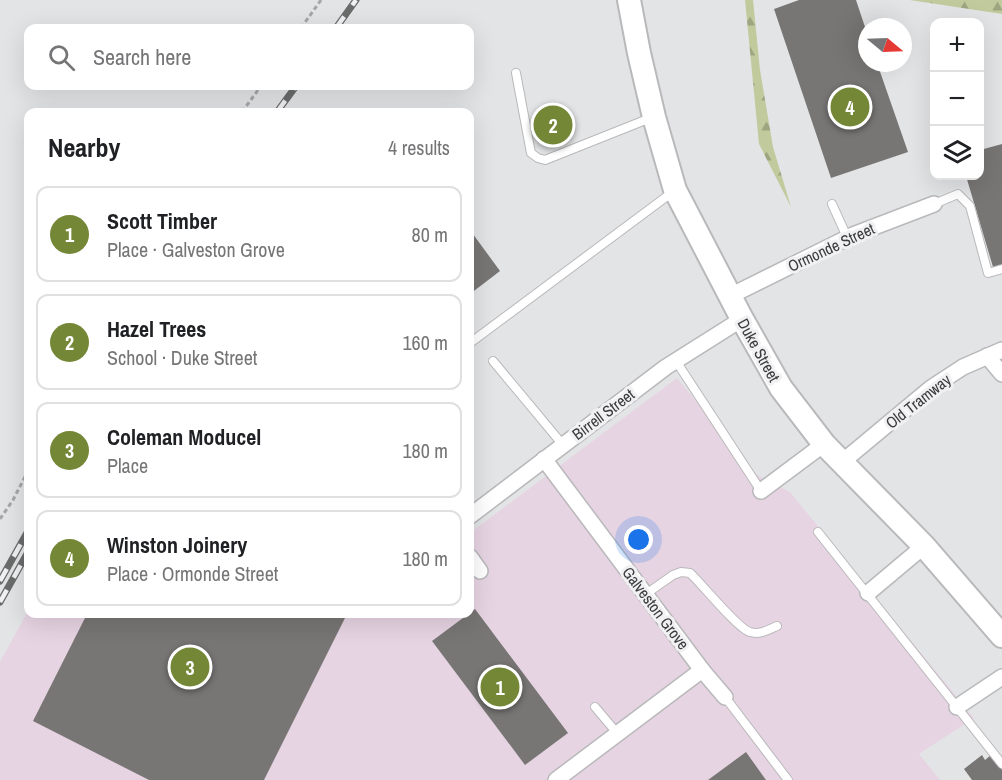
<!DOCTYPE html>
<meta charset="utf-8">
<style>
:root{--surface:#fff;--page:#f2f2f2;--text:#202124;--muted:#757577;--line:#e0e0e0;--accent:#748737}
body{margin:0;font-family:"Archivo Narrow",sans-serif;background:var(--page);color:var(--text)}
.controls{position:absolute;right:18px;top:18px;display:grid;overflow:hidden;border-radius:12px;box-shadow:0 6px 24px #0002}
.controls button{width:54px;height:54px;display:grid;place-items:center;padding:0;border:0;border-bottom:2px solid var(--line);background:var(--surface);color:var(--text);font:30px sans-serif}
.compass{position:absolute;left:858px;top:18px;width:54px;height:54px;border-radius:50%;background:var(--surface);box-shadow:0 6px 24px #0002;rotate:109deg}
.you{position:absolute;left:639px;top:540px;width:21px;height:21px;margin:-15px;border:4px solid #fff;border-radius:50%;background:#1a73e8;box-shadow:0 0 0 9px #1a73e833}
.badge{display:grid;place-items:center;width:39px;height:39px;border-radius:50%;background:var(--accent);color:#fff;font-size:20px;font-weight:700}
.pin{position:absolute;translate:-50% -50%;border:3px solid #fff;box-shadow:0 2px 6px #0006}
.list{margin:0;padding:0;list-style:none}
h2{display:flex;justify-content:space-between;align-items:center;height:78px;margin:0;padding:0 24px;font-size:26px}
h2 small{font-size:20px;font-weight:400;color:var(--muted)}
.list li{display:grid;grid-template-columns:39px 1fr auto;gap:18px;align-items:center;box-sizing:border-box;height:96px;margin:0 12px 12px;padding:0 12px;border:2px solid var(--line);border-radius:12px}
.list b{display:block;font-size:22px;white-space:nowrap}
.list p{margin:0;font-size:20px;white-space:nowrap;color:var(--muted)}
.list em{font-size:20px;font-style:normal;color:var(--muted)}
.icon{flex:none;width:33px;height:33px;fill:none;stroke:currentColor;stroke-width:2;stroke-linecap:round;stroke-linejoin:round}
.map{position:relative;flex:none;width:1002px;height:780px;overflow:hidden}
.search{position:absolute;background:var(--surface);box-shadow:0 6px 24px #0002;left:24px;top:24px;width:450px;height:66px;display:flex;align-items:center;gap:15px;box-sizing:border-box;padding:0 21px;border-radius:12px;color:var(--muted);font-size:22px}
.panel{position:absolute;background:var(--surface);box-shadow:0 6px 24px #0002;left:24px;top:108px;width:450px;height:510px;border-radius:12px}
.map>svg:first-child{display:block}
.commercial{fill:#e7d4e3}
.forest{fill:url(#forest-firs)}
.building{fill:#787675}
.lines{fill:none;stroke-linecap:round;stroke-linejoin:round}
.lane-casing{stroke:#b9b9bb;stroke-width:10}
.street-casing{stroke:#b9b9bb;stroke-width:18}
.secondary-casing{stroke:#b9b9bb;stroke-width:26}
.path{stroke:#a5a6a7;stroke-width:3;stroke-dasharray:4.5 3;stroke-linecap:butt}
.lane{stroke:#fff;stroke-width:8}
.street{stroke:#fff;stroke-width:15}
.secondary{stroke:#fff;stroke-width:22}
.rail-casing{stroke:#6a6b6b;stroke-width:7}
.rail{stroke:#f1f1f3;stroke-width:4.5;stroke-dasharray:14;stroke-linecap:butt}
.labels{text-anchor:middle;stroke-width:6;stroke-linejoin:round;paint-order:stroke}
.street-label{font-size:16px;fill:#3b3c3c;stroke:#f1f1f3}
</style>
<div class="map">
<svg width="1002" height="780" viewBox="0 0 1002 780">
<defs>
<pattern id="forest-firs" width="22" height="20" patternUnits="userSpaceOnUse" patternTransform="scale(1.5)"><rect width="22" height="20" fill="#c1ca9d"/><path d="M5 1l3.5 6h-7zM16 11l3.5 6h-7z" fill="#9ea581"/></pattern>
</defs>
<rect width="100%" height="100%" fill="#e3e4e6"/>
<!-- commercial -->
<polygon class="commercial" points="677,378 757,475 790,492 974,718 919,754 940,780 0,780 0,662 28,611 28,614 470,614 470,533"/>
<!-- forest -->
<g class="forest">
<polygon points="745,0 753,0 760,70 773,147 791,207 759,144"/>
<polygon points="910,0 1002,0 1002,14"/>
</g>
<!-- building -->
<g class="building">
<polygon points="799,0 856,0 867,33 867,63 877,63 908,152 831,178 774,9"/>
<polygon points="1002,144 1002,265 993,267 966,176 980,176 980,150"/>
<polygon points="470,230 500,271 470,294"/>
<polygon points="475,609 568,733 525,765 432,641"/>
<polygon points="87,614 347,614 264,780 149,780 33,721"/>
<polygon points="746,752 766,780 708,780"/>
<polygon points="982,755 985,760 991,755 1002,770 1002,780 972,780 964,769"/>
</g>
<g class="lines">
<defs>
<g id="lane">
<polyline points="516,73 531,153 538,158 545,160 653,117"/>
<polyline points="832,204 847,237"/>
<polyline points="934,204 958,194 970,206 988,273 1002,269"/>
<polyline points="470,343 674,191"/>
<polyline points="493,361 563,445"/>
<polyline points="676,361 761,491"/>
<polyline points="818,532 1002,764"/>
<path d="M646,594L673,575L681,572L690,573C702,584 738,629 750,632C760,635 768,630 777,626"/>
<polyline points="725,697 788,780"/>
<polyline points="595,707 617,733"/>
</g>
<g id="street">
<polyline points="730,296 853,235 934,204"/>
<polyline points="987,356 1002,374"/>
<polyline points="544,459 702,670 725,697"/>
<polyline points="841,463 931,388 963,367 1002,350"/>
<polyline points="761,491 824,444"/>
<polyline points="470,516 666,367 742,319"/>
<polyline points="470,557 480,571"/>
<polyline points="868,593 924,546"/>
<polyline points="957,707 1002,677"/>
<polyline points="556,780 702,670"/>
</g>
<polyline id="secondary" points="629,0 639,53 654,117 675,190 742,319 781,388 824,444 924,546 1002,636"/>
</defs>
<!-- lane casing -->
<use href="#lane" class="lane-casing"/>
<!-- street casing -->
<use href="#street" class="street-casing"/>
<!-- secondary casing -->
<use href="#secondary" class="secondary-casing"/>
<!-- path -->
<g class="path">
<polyline points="301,28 321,0"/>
<polyline points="242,112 261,86"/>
<polyline points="0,519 13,500 28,471"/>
</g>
<!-- lane -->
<use href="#lane" class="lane"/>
<!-- street -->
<use href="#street" class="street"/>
<!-- secondary -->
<use href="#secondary" class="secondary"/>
<defs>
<g id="rail">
<polyline points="336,28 356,0"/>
<polyline points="277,112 296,86"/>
<polyline points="0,581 28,531"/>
<polyline points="0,602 28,552"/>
</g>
</defs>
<!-- rail casing -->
<use href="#rail" class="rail-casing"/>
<!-- rail -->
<use href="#rail" class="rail"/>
</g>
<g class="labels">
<!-- street labels -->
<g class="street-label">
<text transform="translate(831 247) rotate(-25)" y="6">Ormonde Street</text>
<text transform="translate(759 350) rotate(61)" y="6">Duke Street</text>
<text transform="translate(918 401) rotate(-38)" y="6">Old Tramway</text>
<text transform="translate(603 414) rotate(-37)" y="6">Birrell Street</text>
<text transform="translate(656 608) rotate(53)" y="6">Galveston Grove</text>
</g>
</g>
</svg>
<div class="controls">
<button>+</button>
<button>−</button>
<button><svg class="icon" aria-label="layers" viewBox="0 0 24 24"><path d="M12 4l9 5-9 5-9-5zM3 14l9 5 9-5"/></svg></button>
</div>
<svg class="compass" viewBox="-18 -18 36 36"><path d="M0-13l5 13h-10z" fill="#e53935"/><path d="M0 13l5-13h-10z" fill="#757577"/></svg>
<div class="you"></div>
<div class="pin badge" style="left:500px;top:687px">1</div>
<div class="pin badge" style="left:553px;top:125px">2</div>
<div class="pin badge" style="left:190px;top:667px">3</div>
<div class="pin badge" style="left:850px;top:107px">4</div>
<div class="search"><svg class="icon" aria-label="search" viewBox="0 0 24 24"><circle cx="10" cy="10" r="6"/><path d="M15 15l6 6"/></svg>Search here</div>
<section class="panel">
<h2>Nearby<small>4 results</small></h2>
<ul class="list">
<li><span class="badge">1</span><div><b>Scott Timber</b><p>Place · Galveston Grove</p></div><em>80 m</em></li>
<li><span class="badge">2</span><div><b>Hazel Trees</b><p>School · Duke Street</p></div><em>160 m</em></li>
<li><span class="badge">3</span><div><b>Coleman Moducel</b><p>Place</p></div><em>180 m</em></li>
<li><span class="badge">4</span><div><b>Winston Joinery</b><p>Place · Ormonde Street</p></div><em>180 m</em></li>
</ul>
</section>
</div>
